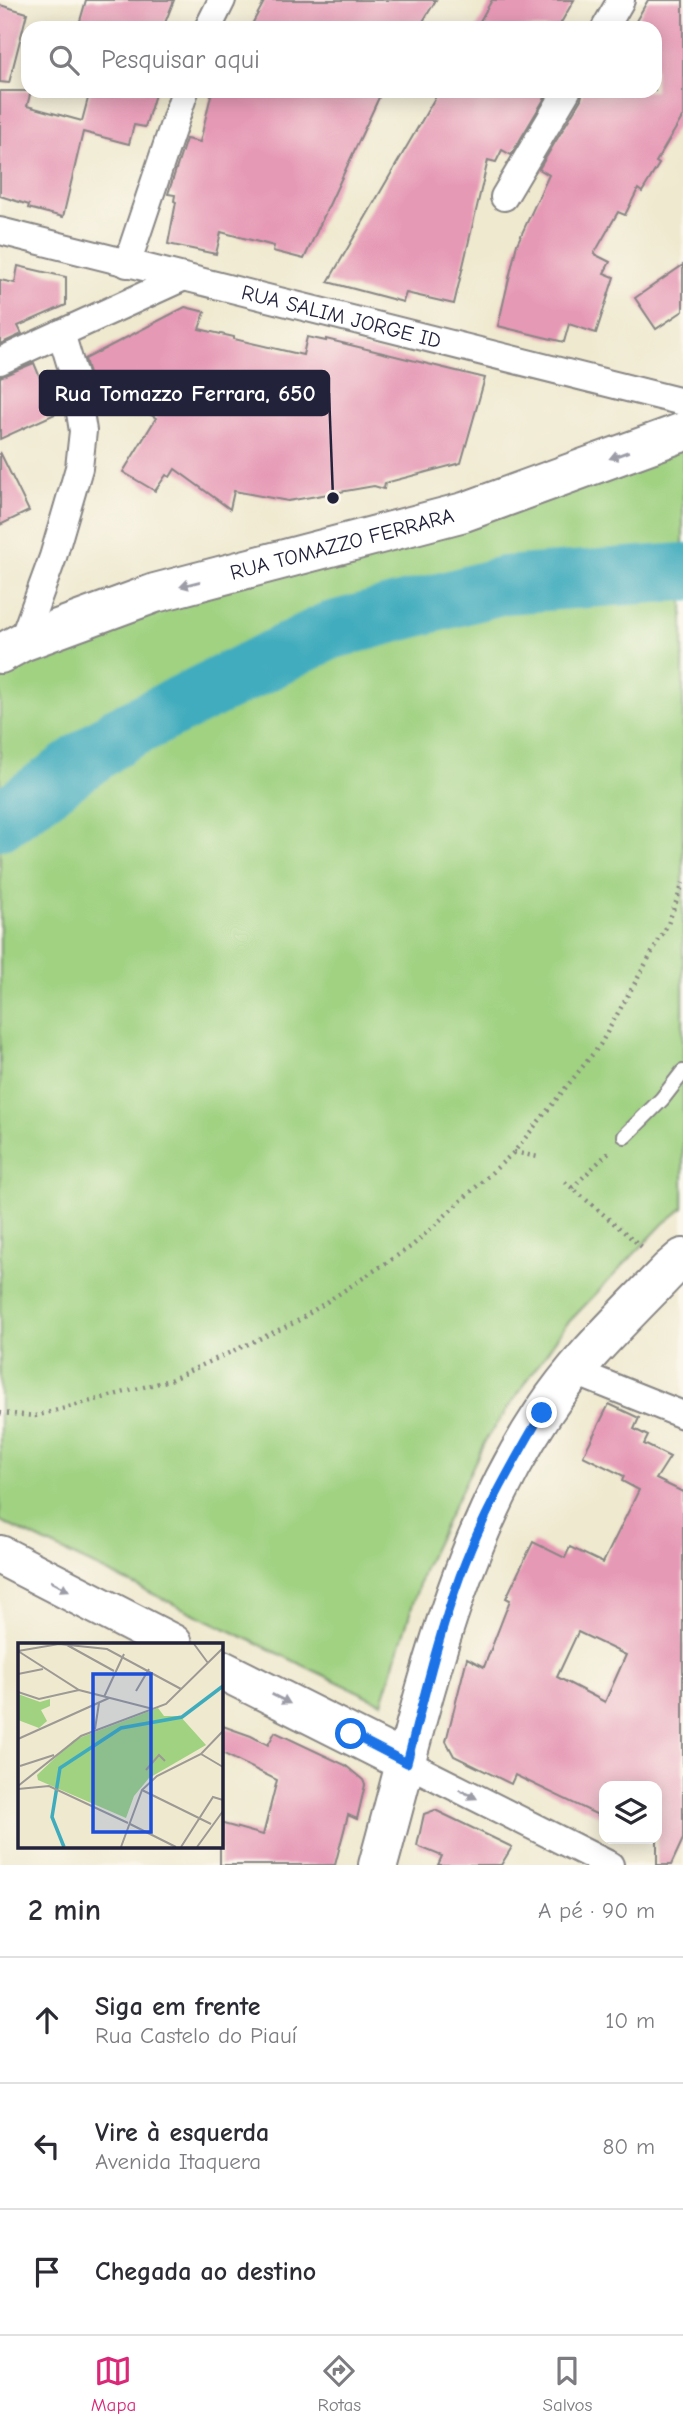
<!DOCTYPE html>
<html lang="pt">
<meta charset="utf-8">
<style>
:root{--surface:#fff;--page:#f7f7f7;--text:#2b2b33;--muted:#7c7c81;--line:#e1e1e2;--accent:#db2777}
body{margin:0;font-family:"Comic Neue",sans-serif;background:var(--page);color:var(--text)}
.controls{position:absolute;right:21px;bottom:21px;display:grid;overflow:hidden;border-radius:14px;box-shadow:0 4px 18px #0003}
.controls button{width:63px;height:63px;display:grid;place-items:center;padding:0;border:0;border-bottom:2px solid var(--line);background:var(--surface);color:var(--text);font:35px sans-serif}
.stop{position:absolute;width:21px;height:21px;margin:-16px;border:5px solid #1a73e8;border-radius:50%;background:#fff}
.stop.end{background:#1a73e8;border-color:#fff;box-shadow:0 2px 7px #0008}
.list{margin:0;padding:0;list-style:none}
h2{display:flex;justify-content:space-between;align-items:center;height:91px;margin:0;padding:0 28px;font-size:30px}
h2 small{font-size:23px;font-weight:400;color:var(--muted)}
.list li{display:grid;grid-template-columns:46px 1fr auto;gap:21px;align-items:center;box-sizing:border-box;height:126px;padding:0 28px;border-top:2px solid var(--line)}
.list b{display:block;font-size:26px;white-space:nowrap}
.list p{margin:0;font-size:23px;white-space:nowrap;color:var(--muted)}
.list em{font-size:23px;font-style:normal;color:var(--muted)}
.icon{flex:none;width:38px;height:38px;fill:none;stroke:currentColor;stroke-width:2;stroke-linecap:round;stroke-linejoin:round}
.map{position:relative;flex:none;width:683px;height:1865px;overflow:hidden}
.search{position:absolute;background:var(--surface);box-shadow:0 4px 18px #0003;left:21px;right:21px;top:21px;height:77px;display:flex;align-items:center;gap:18px;box-sizing:border-box;padding:0 24px;border-radius:21px;color:var(--muted);font-size:26px}
.sheet{height:469px;background:var(--surface)}
nav{display:flex;justify-content:space-around;align-items:center;box-sizing:border-box;height:98px;border-top:2px solid var(--line);background:var(--surface);font-size:19px;color:var(--muted)}
nav a{display:grid;justify-items:center;gap:4px}
nav .on{color:var(--accent)}
.map>svg:first-child{display:block}
.green{fill:#a0d282;stroke:#617a5e;stroke-width:2}
.lines{fill:none;stroke-linecap:round;stroke-linejoin:round}
.river{stroke:#3facbd;stroke-width:58}
.building{fill:#e699b5;fill-rule:evenodd}
.service-casing{stroke:#888685;stroke-width:18}
.minor-casing{stroke:#888685;stroke-width:30}
.primary-casing{stroke:#888685;stroke-width:42}
.path{stroke:#888685;stroke-width:4.5;stroke-dasharray:2 5;stroke-linecap:butt}
.service{stroke:#fff;stroke-width:14}
.minor{stroke:#fff;stroke-width:26}
.primary{stroke:#fff;stroke-width:38}
.oneway{fill:#9c9ca7}
.route{stroke:#1a73e8;stroke-width:9}
.labels{text-anchor:middle;stroke-width:7;stroke-linejoin:round;paint-order:stroke}
.street-label{font-size:21px;fill:#22223b;stroke:#fbf7ec}
.inset-river{fill:none;stroke:#3facbd;stroke-width:3.5}
.inset-road{fill:none;stroke:#9d9994;stroke-width:2}
.view{fill:#1d4ed8;fill-opacity:0.15;stroke:#1d4ed8;stroke-width:3.5}
.inset-edge{fill:none;stroke:#22223b;stroke-width:3.5}
.leader{fill:none;stroke:#22223b;stroke-width:2.5}
.callout-dot{fill:#22223b;stroke:#fbf7ec;stroke-width:2.5}
.callout{fill:#22223b;stroke:#22223b;stroke-width:2.5}
.callout-label{font-size:23px;text-anchor:middle;font-weight:bold;fill:#fff}
</style>
<div class="map">
<svg width="683" height="1865" viewBox="0 0 683 1865">
<rect width="100%" height="100%" fill="#fbf7ec"/>
<filter id="ink" filterUnits="userSpaceOnUse"><feTurbulence type="fractalNoise" baseFrequency=".0143" numOctaves="2"/><feDisplacementMap in="SourceGraphic" scale="14" xChannelSelector="R" yChannelSelector="G"/><feConvolveMatrix kernelMatrix="1 2 1 2 8 2 1 2 1" color-interpolation-filters="sRGB"/></filter>
<filter id="wash" filterUnits="userSpaceOnUse"><feTurbulence type="fractalNoise" baseFrequency=".00686" numOctaves="4" result="noise"/><feDisplacementMap in="SourceGraphic" scale="28" xChannelSelector="R" yChannelSelector="G"/><feGaussianBlur stdDeviation="1.57" result="paint"/><feColorMatrix in="noise" values="0 0 0 0 0 0 0 0 0 0 0 0 0 0 0 0 0 1.4 0 .05"/><feComposite in="paint" operator="in"/></filter>
<g filter="url(#wash)">
<rect width="100%" height="100%" fill="#efe9cf"/>
<!-- green -->
<polygon class="green" points="683,426 683,1208 664,1223 566,1325 485,1441 424,1568 382,1703 0,1521 0,647"/>
<g class="lines">
<!-- river -->
<polyline class="river" points="0,821 119,735 329,631 504,585 683,572"/>
</g>
<g id="blocks">
<!-- building -->
<g class="building">
<polygon points="86,0 174,0 163,28 78,28"/>
<polygon points="265,0 436,0 419,28 250,28"/>
<polygon points="492,0 574,0 558,28 476,28"/>
<polygon points="648,0 683,0 683,116 656,162 659,164 642,192 638,189 625,215 618,212 594,254 610,262 604,273 614,277 596,333 569,324 564,342 498,326 517,244 549,175 539,169 581,99 583,91 655,91 655,28 632,28"/>
<polygon points="0,5 27,13 9,83 0,82"/>
<polygon points="0,91 31,91 27,106 82,121 90,91 156,91 145,127 134,125 129,144 83,132 63,217 28,208 29,205 0,196"/>
<polygon points="212,91 382,91 304,259 273,251 274,246 221,232 216,254 168,244 176,202 174,201 175,195 168,194 186,139 200,142"/>
<polygon points="439,91 549,91 511,155 502,150 496,162 488,160 454,304 406,293 403,302 328,282"/>
<polygon points="683,265 683,311 656,329 635,298"/>
<polygon points="18,266 66,277 66,305 18,326 22,334 0,344 0,280 15,283"/>
<polygon points="185,307 205,312 199,329 234,337 234,339 303,355 307,337 326,341 326,339 485,378 461,463 385,483 384,489 374,486 288,501 234,491 230,509 175,469 170,477 166,475 155,491 123,472 156,418 90,378 85,359"/>
<polygon points="34,363 55,414 0,439 0,377"/>
<polygon points="0,452 29,511 0,525"/>
<path d="M609,1404L639,1418L634,1429L648,1436L644,1444L670,1457L656,1479L683,1492V1839L671,1865H657V1786H604V1818L515,1775L511,1784L454,1756L446,1741L467,1658L484,1667L510,1600L506,1598L533,1542L565,1558L570,1547L603,1563L639,1490L622,1481L624,1476L583,1456ZM578,1632L626,1655L605,1702L557,1677Z"/>
<polygon points="220,1725 251,1736 268,1745 275,1732 345,1765 363,1780 365,1785 357,1819 348,1815 335,1865 220,1865 220,1823 263,1835 277,1780 220,1752"/>
<polygon points="435,1810 512,1847 501,1865 438,1865 442,1856 417,1846 424,1814"/>
</g>
</g>
</g>
<g filter="url(#ink)">
<use href="#blocks" fill-opacity="0" stroke="#888685" stroke-width="2"/>
<g class="lines">
<defs>
<polyline id="service" points="625,1136 662,1099 683,1072"/>
<g id="minor">
<polyline points="208,28 222,0"/>
<polyline points="605,28 621,0"/>
<polyline points="504,197 567,91"/>
<path id="s1" d="M0,231L683,402"/>
<polyline points="127,264 185,91"/>
<polyline points="0,361 182,278"/>
<polyline points="22,642 53,557 79,468 83,431 74,376 61,333"/>
<polyline points="573,1371 683,1415"/>
<polyline points="407,1763 610,1865"/>
</g>
<g id="primary">
<path id="s2" d="M0,654L22,642L155,593L464,512L683,432"/>
<polyline points="0,1555 173,1644"/>
<polyline points="220,1669 407,1763"/>
<path d="M378,1865C421,1710 453,1549 543,1413C578,1360 625,1316 669,1270L683,1258"/>
</g>
</defs>
<!-- service casing -->
<use href="#service" class="service-casing"/>
<!-- minor casing -->
<use href="#minor" class="minor-casing"/>
<!-- primary casing -->
<use href="#primary" class="primary-casing"/>
<!-- path -->
<g class="path">
<polyline points="514,1152 538,1157"/>
<polyline points="565,1182 642,1247"/>
<polyline points="572,1188 609,1152"/>
<polyline points="0,1413 35,1416 170,1380 296,1322 412,1246 514,1152 600,1045 668,924 683,883"/>
</g>
<!-- service -->
<use href="#service" class="service"/>
<!-- minor -->
<use href="#minor" class="minor"/>
<!-- primary -->
<use href="#primary" class="primary"/>
</g>
<!-- one-way arrows -->
<defs><path id="oneway-solid" d="M-6-.8H1V-3.2L6.5 0L1 3.2V.8H-6Z" transform="scale(1.75)"/></defs>
<g class="oneway">
<use href="#oneway-solid" transform="translate(619 455) rotate(160)"/>
<use href="#oneway-solid" transform="translate(190 584) rotate(165)"/>
<use href="#oneway-solid" transform="translate(60 1586) rotate(28)"/>
<use href="#oneway-solid" transform="translate(281 1699) rotate(27)"/>
<use href="#oneway-solid" transform="translate(468 1794) rotate(27)"/>
</g>
</g>
<g class="lines" filter="url(#ink)">
<!-- route -->
<path class="route" d="M351,1734L407,1763C423,1701 438,1637 460,1576C481,1519 511,1466 542,1413"/>
</g>
<g class="labels">
<!-- street labels -->
<g class="street-label">
<text dy="7" stroke="none"><textPath href="#s1" startOffset="352">RUA SALIM JORGE ID</textPath></text>
<text dy="7" stroke="none"><textPath href="#s2" startOffset="360">RUA TOMAZZO FERRARA</textPath></text>
</g>
</g>
<!-- overview -->
<g transform="translate(18 1643)">
<rect width="205" height="205" fill="#efe9cf"/>
<path d="M0,51L22,59L32,56V63L23,67L29,78L21,85L0,77ZM140,65L146,73H162L188,102L131,135L116,153L108,175L20,137L19,132L56,97Z" fill="#a0d282"/>
<path class="inset-river" d="M46,204L34,174L42,125L103,85L164,74L205,43"/>
<path class="inset-road" d="M176,1L190,20M49,2L96,28M0,8L41,1L89,6L163,46M0,8L61,47L135,66M0,31L25,26M118,48L131,26M0,49L21,56L61,47M86,54L106,11M77,86L81,60M0,96L91,55M183,111L205,124M2,123L36,112M128,127L141,112L147,118M0,143L63,93L148,61L205,5M0,146L31,143L110,180M124,147L193,181M112,181L158,204M103,204L124,147L139,133L183,111L205,88M163,204L195,154L205,157M179,204L205,168"/>
<path class="view" d="M75,31H133V189H75Z"/>
<rect width="205" height="205" class="inset-edge"/>
</g>
<!-- callouts -->
<path class="leader" d="M333 498L329 393"/>
<circle class="callout-dot" cx="333" cy="498" r="7"/>
<rect class="callout" x="40" y="371" width="289" height="44" rx="7"/>
<g class="callout-label">
<text x="185" y="401">Rua Tomazzo Ferrara, 650</text>
</g>
</svg>
<div class="controls">
<button><svg class="icon" aria-label="layers" viewBox="0 0 24 24"><path d="M12 4l9 5-9 5-9-5zM3 14l9 5 9-5"/></svg></button>
</div>
<div class="stop" style="left:351px;top:1734px"></div>
<div class="stop end" style="left:542px;top:1413px"></div>
<div class="search"><svg class="icon" aria-label="search" viewBox="0 0 24 24"><circle cx="10" cy="10" r="6"/><path d="M15 15l6 6"/></svg>Pesquisar aqui</div>
</div>
<section class="sheet">
<h2>2 min<small>A pé · 90 m</small></h2>
<ul class="list">
<li><svg class="icon" aria-label="ahead" viewBox="0 0 24 24"><path d="M12 20V5M6 11l6-6 6 6"/></svg><div><b>Siga em frente</b><p>Rua Castelo do Piauí</p></div><em>10 m</em></li>
<li><svg class="icon" aria-label="left" viewBox="0 0 24 24"><path d="M17 20v-9H6M10 6l-5 5 5 5"/></svg><div><b>Vire à esquerda</b><p>Avenida Itaquera</p></div><em>80 m</em></li>
<li><svg class="icon" aria-label="arrive" viewBox="0 0 24 24"><path d="M6 21V4h12l-3 4 3 4H6"/></svg><div><b>Chegada ao destino</b></div></li>
</ul>
</section>
<nav>
<a class="on"><svg class="icon" aria-label="map" viewBox="0 0 24 24"><path d="M3 6l6-2 6 2 6-2v14l-6 2-6-2-6 2zM9 4v14M15 6v14"/></svg>Mapa</a>
<a><svg class="icon" aria-label="directions" viewBox="0 0 24 24"><path d="M12 3l9 9-9 9-9-9zM9 14v-3h6M13 9l2 2-2 2"/></svg>Rotas</a>
<a><svg class="icon" aria-label="saved" viewBox="0 0 24 24"><path d="M7 4h10v16l-5-4-5 4z"/></svg>Salvos</a>
</nav>
